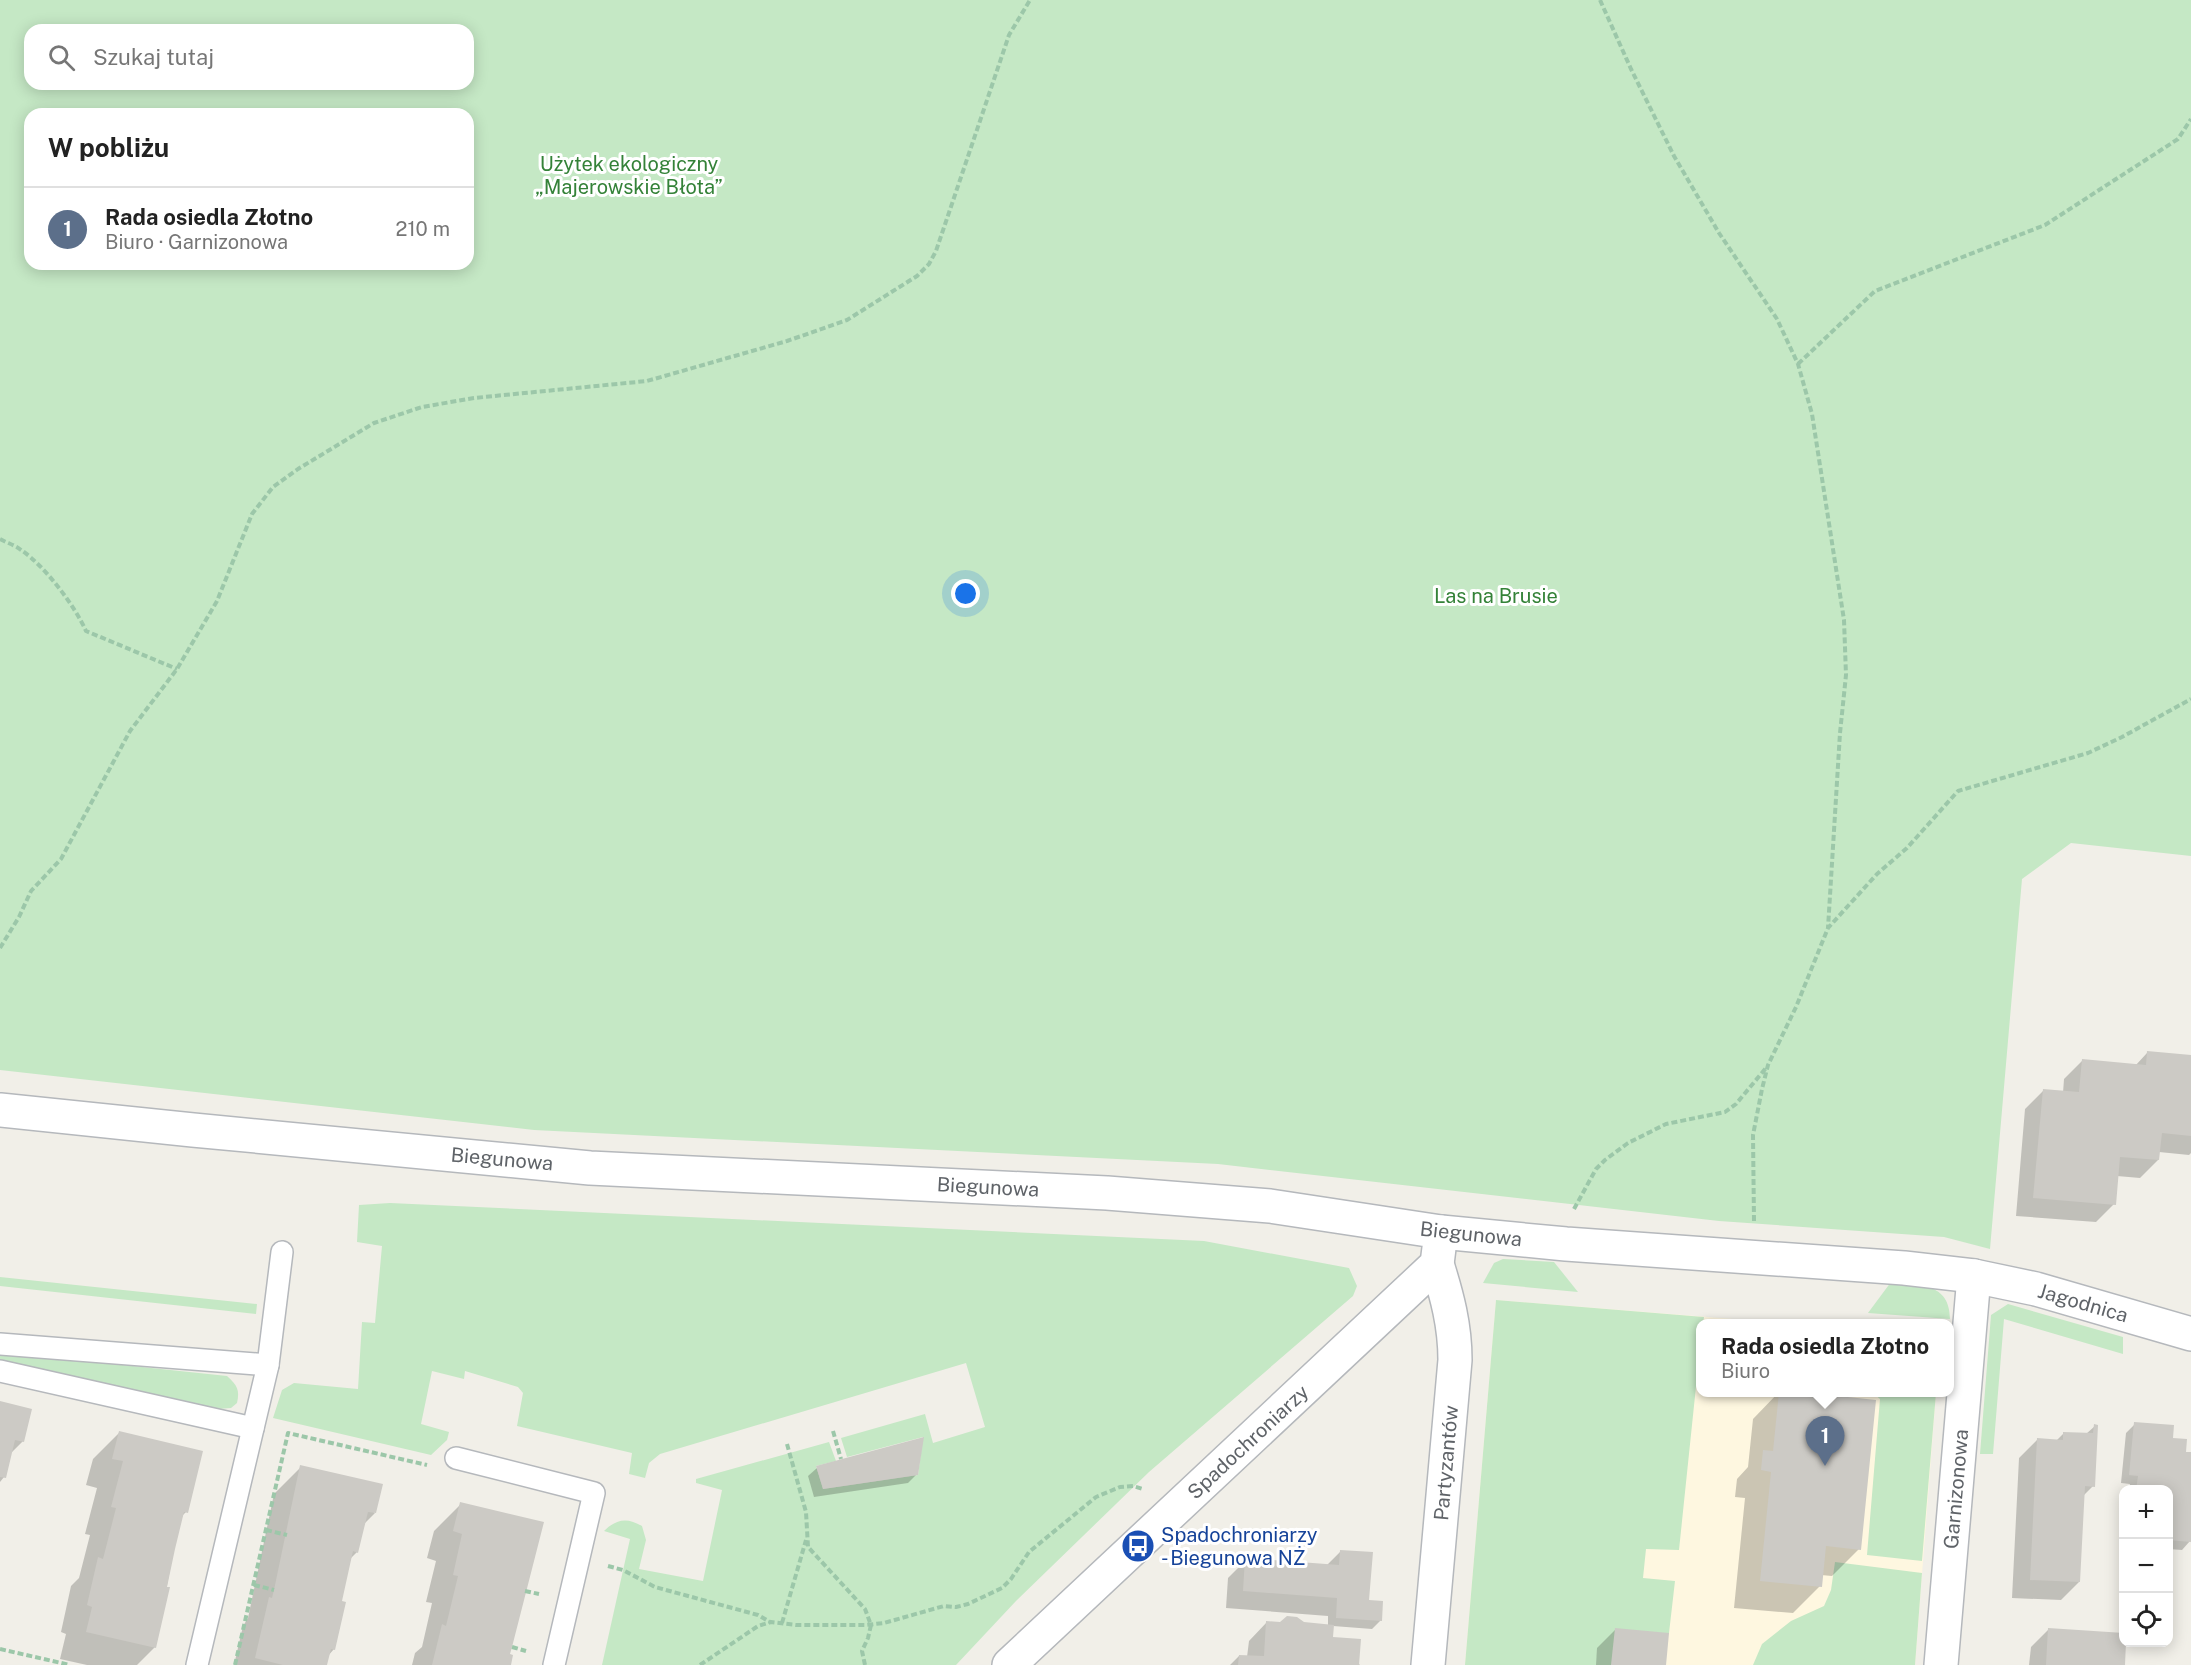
<!DOCTYPE html>
<html lang="pl">
<meta charset="utf-8">
<style>
:root{--surface:#fff;--page:#f6f6f6;--text:#222;--muted:#767676;--line:#e0e0e0;--accent:#111827}
body{margin:0;font-family:"Public Sans",sans-serif;background:var(--page);color:var(--text)}
.controls{position:absolute;right:18px;bottom:18px;display:grid;overflow:hidden;border-radius:12px;box-shadow:0 3px 15px #0003}
.controls button{width:54px;height:54px;display:grid;place-items:center;padding:0;border:0;border-bottom:2px solid var(--line);background:var(--surface);color:var(--text);font:30px sans-serif}
.you{position:absolute;left:966px;top:594px;width:21px;height:21px;margin:-15px;border:4px solid #fff;border-radius:50%;background:#1a73e8;box-shadow:0 0 0 9px #1a73e833}
.badge{display:grid;place-items:center;width:39px;height:39px;border-radius:50%;background:var(--accent);color:#fff;font-size:20px;font-weight:700}
.pin{position:absolute;translate:-50% -50px;filter:drop-shadow(0 2px 3px #0008)}
.pin::after{content:'';position:absolute;top:32px;width:21px;height:18px;background:inherit;clip-path:polygon(0 0,100% 0,50% 100%)}
.popup{position:absolute;left:1696px;top:1319px;width:258px;height:78px;box-sizing:border-box;display:grid;place-content:center;border-radius:12px;background:var(--surface);filter:drop-shadow(0 2px 4px #0005);font-size:20px;white-space:nowrap;color:var(--muted)}
.popup b{font-size:22px;color:var(--text)}
.popup::after{content:'';position:absolute;left:50%;top:100%;margin-left:-12px;border:12px solid transparent;border-top-color:var(--surface)}
.list{margin:0;padding:0;list-style:none}
h2{display:flex;justify-content:space-between;align-items:center;height:78px;margin:0;padding:0 24px;font-size:26px}
h2 small{font-size:20px;font-weight:400;color:var(--muted)}
.list li{display:grid;grid-template-columns:39px 1fr auto;gap:18px;align-items:center;box-sizing:border-box;height:84px;padding:0 24px;border-top:2px solid var(--line)}
.list b{display:block;font-size:22px;white-space:nowrap}
.list p{margin:0;font-size:20px;white-space:nowrap;color:var(--muted)}
.list em{font-size:20px;font-style:normal;color:var(--muted)}
.icon{flex:none;width:33px;height:33px;fill:none;stroke:currentColor;stroke-width:2;stroke-linecap:round;stroke-linejoin:round}
.map{position:relative;flex:none;width:2191px;height:1665px;overflow:hidden}
.search{position:absolute;background:var(--surface);box-shadow:0 3px 15px #0003;left:24px;top:24px;width:450px;height:66px;display:flex;align-items:center;gap:15px;box-sizing:border-box;padding:0 21px;border-radius:18px;color:var(--muted);font-size:22px}
.panel{position:absolute;background:var(--surface);box-shadow:0 3px 15px #0003;left:24px;top:108px;width:450px;height:162px;border-radius:18px}
.map>svg:first-child{display:block}
.commercial{fill:#fef7e0}
.green{fill:#c5e8c5;fill-rule:evenodd}
.shadow{fill:#0003}
.building{fill:#cccac5}
.lines{fill:none;stroke-linecap:round;stroke-linejoin:round}
.service-casing{stroke:#b5b8bc;stroke-width:24}
.minor-casing{stroke:#b5b8bc;stroke-width:36}
.tertiary-casing{stroke:#b5b8bc;stroke-width:36}
.path{stroke:#9cc7a9;stroke-width:4;stroke-dasharray:6 3;stroke-linecap:butt}
.service{stroke:#fff;stroke-width:21}
.minor{stroke:#fff;stroke-width:33}
.tertiary{stroke:#fff;stroke-width:33}
.labels{text-anchor:middle;stroke-width:6;stroke-linejoin:round;paint-order:stroke}
.park-label{font-size:20px;fill:#348238;stroke:#fff}
.street-label{font-size:20px;fill:#5f6368;stroke:#fff}
.transit-label{font-size:20px;fill:#164399;stroke:#fff;text-anchor:start}
</style>
<div class="map">
<svg width="2191" height="1665" viewBox="0 0 2191 1665">
<rect width="100%" height="100%" fill="#f1efe8"/>
<!-- commercial -->
<polygon class="commercial" points="1496,1300 1784,1323 1700,1324 1700,1392 1936,1393 1915,1665 1465,1665"/>
<!-- green -->
<g class="green">
<path d="M0,0H2191V856L2071,843L2022,879L1990,1249L1944,1237L1719,1221L1218,1164L534,1130L0,1070ZM30,30H468V84H30ZM30,114H468V264H30Z"/>
<path d="M390,1203L1204,1241L1349,1268L1357,1286L1353,1296L1149,1472L1016,1601L956,1665H602L630,1539L604,1531C616,1519 627,1517 642,1526L646,1540L639,1569L703,1581L722,1490L696,1483V1479L829,1442L836,1461L816,1466L823,1489L918,1475L923,1437L847,1457L841,1438L925,1414L933,1443L985,1427L966,1363L660,1454L649,1463L645,1478L629,1474L632,1453L517,1426L523,1393L518,1387L465,1371L464,1379L432,1371L421,1424L449,1432L447,1440L431,1455L273,1418L282,1390L294,1383L358,1389L362,1322L375,1323L382,1246L357,1242L359,1205Z"/>
<polygon points="1503,1259 1554,1262 1578,1292 1483,1283 1494,1263"/>
<polygon points="0,1277 257,1304 256,1314 0,1286"/>
<path d="M1891,1282C1918,1285 1950,1282 1950,1319L1868,1313Z"/>
<polygon points="1496,1300 1704,1317 1703,1323 1700,1324 1700,1348 1679,1550 1646,1549 1643,1578 1675,1581 1669,1633 1611,1665 1465,1665"/>
<polygon points="2008,1304 2123,1337 2123,1354 2004,1319 1993,1454 1980,1454 1991,1315"/>
<path d="M0,1352L227,1376C237,1385 240,1390 237,1403L231,1408L218,1409L0,1361Z"/>
<polygon points="1873,1393 1936,1393 1922,1561 1867,1555 1880,1399"/>
<polygon points="1835,1562 1922,1573 1915,1665 1753,1665 1762,1644 1791,1621 1824,1606 1831,1590"/>
</g>
<!-- shadow -->
<g class="shadow">
<polygon points="2147,1053 2191,1057 2191,1153 2189,1155 2159,1152 2158,1160 2140,1178 2117,1176 2114,1204 2096,1222 2016,1216 2025,1109 2043,1091 2063,1093 2064,1079 2082,1061 2135,1066"/>
<polygon points="1779,1392 1859,1549 1832,1576 1821,1575 1820,1586 1793,1613 1734,1608 1745,1498 1735,1497 1737,1479 1748,1467 1753,1419"/>
<polygon points="0,1402 23,1441 10,1454 4,1477 0,1482"/>
<polygon points="2135,1424 2171,1439 2184,1453 2191,1454 2190,1541 2182,1550 2168,1549 2168,1490 2129,1490 2130,1484 2121,1483 2126,1433"/>
<polygon points="2095,1426 2093,1486 2083,1496 2079,1582 2061,1600 2012,1598 2019,1458 2037,1440 2056,1441 2064,1433 2086,1434"/>
<polygon points="120,1432 186,1512 182,1516 174,1549 155,1647 137,1665 87,1665 60,1659 66,1634 61,1632 71,1586 79,1578 90,1535 85,1534 97,1488 86,1485 93,1459"/>
<polygon points="301,1467 375,1513 363,1525 357,1552 350,1559 340,1602 334,1649 328,1656 325,1665 234,1665 243,1626 248,1618 274,1494"/>
<polygon points="817,1468 917,1474 908,1483 814,1497 808,1476"/>
<polygon points="461,1504 542,1523 508,1656 510,1665 412,1665 415,1653 422,1647 432,1603 426,1602 436,1561 427,1558 434,1531"/>
<polygon points="1340,1552 1381,1620 1372,1629 1333,1626 1332,1639 1360,1665 1230,1665 1239,1656 1247,1657 1249,1641 1267,1622 1328,1626 1328,1616 1226,1608 1228,1578 1246,1560 1326,1566"/>
<polygon points="2049,1629 2123,1665 2029,1665 2031,1647"/>
<polygon points="1615,1630 1664,1665 1596,1665 1597,1648"/>
</g>
<!-- building -->
<g class="building">
<polygon points="2147,1051 2191,1055 2191,1136 2162,1133 2159,1160 2120,1157 2116,1205 2033,1198 2043,1089 2079,1092 2082,1059 2146,1065"/>
<polygon points="1779,1392 1801,1392 1876,1400 1861,1550 1826,1546 1822,1587 1760,1581 1771,1472 1761,1470 1763,1450 1773,1451"/>
<polygon points="0,1401 32,1409 24,1442 15,1440 6,1478 0,1477"/>
<polygon points="2134,1422 2174,1425 2173,1438 2187,1439 2186,1452 2191,1452 2191,1542 2168,1540 2168,1490 2136,1490 2138,1476 2129,1475"/>
<polygon points="2094,1424 2098,1425 2095,1487 2085,1486 2080,1582 2030,1580 2037,1438 2063,1440 2063,1432 2093,1433"/>
<polygon points="119,1431 203,1451 188,1513 184,1512 175,1549 167,1587 170,1587 156,1648 86,1632 92,1607 87,1605 98,1557 103,1559 116,1508 111,1507 123,1461 112,1459"/>
<polygon points="924,1437 918,1475 823,1489 816,1466"/>
<polygon points="300,1465 383,1484 376,1513 368,1512 358,1553 353,1551 342,1601 346,1602 335,1650 331,1649 327,1665 283,1665 255,1658 269,1597 272,1598 274,1590"/>
<polygon points="460,1502 544,1522 512,1647 510,1654 513,1655 511,1665 432,1665 442,1624 446,1626 458,1576 453,1575 462,1534 453,1531"/>
<polygon points="1340,1550 1373,1552 1369,1600 1383,1601 1382,1621 1336,1618 1337,1598 1243,1591 1245,1558 1339,1565"/>
<polygon points="1287,1616 1297,1617 1304,1622 1334,1625 1333,1637 1361,1639 1359,1665 1238,1665 1239,1655 1264,1656 1266,1621 1280,1622"/>
<polygon points="1615,1628 1669,1633 1666,1665 1611,1665"/>
<polygon points="2048,1628 2124,1633 2124,1642 2126,1642 2125,1665 2046,1665"/>
</g>
<g class="lines">
<defs>
<g id="service">
<polyline points="0,1344 268,1365"/>
<polyline points="0,1371 253,1428"/>
<polyline points="456,1458 594,1493 554,1665"/>
<polyline points="197,1665 268,1365 282,1252"/>
</g>
<g id="minor">
<polyline points="1441,1232 1566,1244 1904,1268 1974,1276 2036,1289 2191,1334"/>
<path d="M1428,1665L1455,1360C1455,1325 1447,1296 1437,1264"/>
<polyline points="1941,1665 1974,1276"/>
</g>
<polyline id="tertiary" points="0,1110 193,1130 590,1168 1107,1193 1270,1206 1441,1232 1437,1264 1009,1665"/>
</defs>
<!-- service casing -->
<use href="#service" class="service-casing"/>
<!-- minor casing -->
<use href="#minor" class="minor-casing"/>
<!-- tertiary casing -->
<use href="#tertiary" class="tertiary-casing"/>
<!-- path -->
<g class="path">
<polyline points="1600,0 1631,69 1674,156 1719,233 1777,319 1798,364 1812,414 1844,620 1846,675 1840,733 1828,928"/>
<polyline points="1798,364 1875,291 2045,225 2178,139 2191,119"/>
<path d="M0,539C7,543 15,545 21,550C44,565 75,606 86,631L177,669"/>
<polyline points="0,948 19,917 31,891 61,859 130,731 177,669 217,601 252,514 273,487 298,469 374,423 422,407 474,398 647,381 787,341 847,320 917,276 929,264 936,251 1009,35 1030,0"/>
<polyline points="1574,1209 1596,1169 1605,1160 1628,1143 1666,1124 1725,1112 1736,1104 1766,1068"/>
<polyline points="1754,1221 1753,1135 1762,1089 1768,1065 1796,1007 1828,928 1877,874 1907,848 1958,791 2088,753 2122,737 2191,699"/>
<polyline points="833,1431 841,1459"/>
<polyline points="787,1444 806,1512 808,1547 865,1609 871,1625 868,1638 862,1651 865,1665"/>
<polyline points="266,1530 287,1535"/>
<polyline points="608,1566 623,1570 655,1587 758,1615 770,1622"/>
<polyline points="254,1585 274,1590"/>
<polyline points="525,1591 539,1594"/>
<polyline points="782,1623 806,1540"/>
<polyline points="512,1647 526,1651"/>
<polyline points="0,1649 70,1665"/>
<polyline points="235,1665 288,1433 427,1465"/>
<polyline points="700,1665 758,1626 771,1622 796,1625 866,1625 884,1623 944,1606 956,1607 968,1604 1002,1588 1011,1579 1029,1552 1096,1497 1120,1487 1133,1486 1143,1489"/>
</g>
<!-- service -->
<use href="#service" class="service"/>
<!-- minor -->
<use href="#minor" class="minor"/>
<!-- tertiary -->
<use href="#tertiary" class="tertiary"/>
</g>
<!-- icons -->
<defs>
<symbol id="bus-disc" viewBox="-11 -11 22 22"><circle r="9.5" fill="#1a4fb4" stroke="#fff"/><path d="M-5-6H5V4H4V6H2V4H-2V6H-4V4H-5ZM-3.5-4V0h7V-4ZM-3.5 1.2v1.5H-2V1.2ZM2 1.2v1.5H3.5V1.2Z" fill="#fff"/></symbol>
</defs>
<g fill-rule="evenodd">
<use href="#bus-disc" x="1119" y="1527" width="38" height="38"/>
</g>
<g class="labels">
<!-- park labels -->
<g class="park-label">
<text x="629" y="171">Użytek ekologiczny<tspan x="629" dy="23">„Majerowskie Błota”</tspan></text>
<text x="1496" y="603">Las na Brusie</text>
</g>
<!-- street labels -->
<g class="street-label">
<text transform="translate(502 1159) rotate(5)" y="7">Biegunowa</text>
<text transform="translate(988 1187) rotate(3)" y="7">Biegunowa</text>
<text transform="translate(1471 1234) rotate(6)" y="7">Biegunowa</text>
<text transform="translate(2083 1303) rotate(16)" y="7">Jagodnica</text>
<text transform="translate(1248 1442) rotate(-43)" y="7">Spadochroniarzy</text>
<text transform="translate(1446 1463) rotate(-85)" y="7">Partyzantów</text>
<text transform="translate(1956 1489) rotate(-85)" y="7">Garnizonowa</text>
</g>
<!-- transit labels -->
<g class="transit-label">
<text x="1161" y="1542">Spadochroniarzy<tspan x="1161" dy="23">- Biegunowa NŻ</tspan></text>
</g>
</g>
</svg>
<div class="controls">
<button>+</button>
<button>−</button>
<button><svg class="icon" aria-label="locate" viewBox="0 0 24 24"><circle cx="12" cy="12" r="6"/><path d="M12 2v4M12 18v4M2 12h4M18 12h4"/></svg></button>
</div>
<div class="you"></div>
<div class="pin badge" style="left:1825px;top:1466px;background:#5c6f8a">1</div>
<div class="popup"><b>Rada osiedla Złotno</b>Biuro</div>
<div class="search"><svg class="icon" aria-label="search" viewBox="0 0 24 24"><circle cx="10" cy="10" r="6"/><path d="M15 15l6 6"/></svg>Szukaj tutaj</div>
<section class="panel">
<h2>W pobliżu<small></small></h2>
<ul class="list">
<li><span class="badge" style="background:#5c6f8a">1</span><div><b>Rada osiedla Złotno</b><p>Biuro · Garnizonowa</p></div><em>210 m</em></li>
</ul>
</section>
</div>
